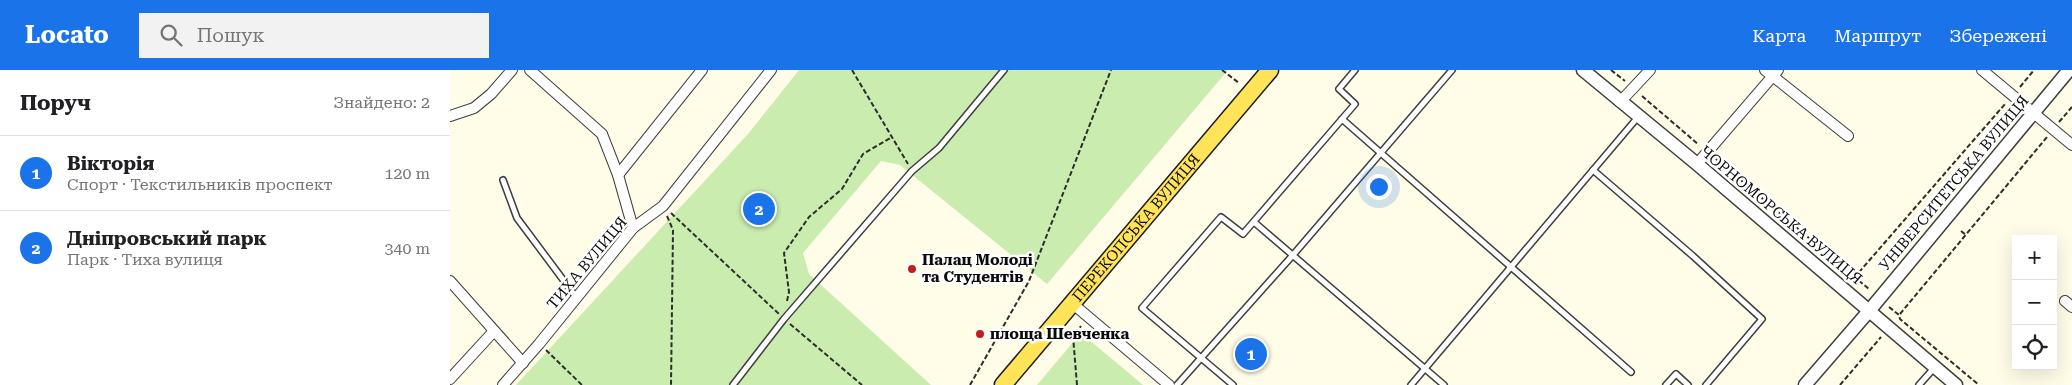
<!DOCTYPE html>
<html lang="uk">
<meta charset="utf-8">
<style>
:root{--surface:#fff;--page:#f2f2f2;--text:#202124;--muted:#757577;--line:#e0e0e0;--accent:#1a73e8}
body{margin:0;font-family:"Roboto Serif",serif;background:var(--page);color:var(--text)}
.controls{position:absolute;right:15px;bottom:15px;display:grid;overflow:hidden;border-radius:0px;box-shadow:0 5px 20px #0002}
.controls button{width:45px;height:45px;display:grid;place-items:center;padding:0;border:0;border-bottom:1px solid var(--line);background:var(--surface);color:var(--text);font:25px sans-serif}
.you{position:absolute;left:928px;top:116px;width:18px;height:18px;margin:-12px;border:4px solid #fff;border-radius:50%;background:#1a73e8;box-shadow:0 0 0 8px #1a73e833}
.badge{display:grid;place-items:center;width:32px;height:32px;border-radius:50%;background:var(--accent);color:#fff;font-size:16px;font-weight:700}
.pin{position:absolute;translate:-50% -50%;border:2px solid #fff;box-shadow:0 1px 5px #0006}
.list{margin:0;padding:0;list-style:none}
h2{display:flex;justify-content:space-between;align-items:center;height:65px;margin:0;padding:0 20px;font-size:21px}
h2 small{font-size:16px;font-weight:400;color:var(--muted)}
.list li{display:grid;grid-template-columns:32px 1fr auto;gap:15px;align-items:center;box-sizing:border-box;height:75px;padding:0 20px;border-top:1px solid var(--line)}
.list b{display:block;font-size:19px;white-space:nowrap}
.list p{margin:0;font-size:16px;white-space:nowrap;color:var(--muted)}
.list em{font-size:16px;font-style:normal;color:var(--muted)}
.icon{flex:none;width:28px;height:28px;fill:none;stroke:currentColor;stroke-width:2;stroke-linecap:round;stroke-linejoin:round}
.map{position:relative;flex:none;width:1622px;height:315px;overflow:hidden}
header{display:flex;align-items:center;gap:30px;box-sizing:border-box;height:70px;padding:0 25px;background:var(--accent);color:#fff}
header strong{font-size:24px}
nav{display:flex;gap:28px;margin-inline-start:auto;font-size:18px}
.search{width:350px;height:45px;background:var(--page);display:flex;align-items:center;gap:12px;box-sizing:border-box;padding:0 18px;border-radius:0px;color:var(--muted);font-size:19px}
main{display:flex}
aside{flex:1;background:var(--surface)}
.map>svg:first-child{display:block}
.green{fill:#caecaf}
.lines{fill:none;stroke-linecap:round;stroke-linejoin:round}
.service-casing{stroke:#3e3e3e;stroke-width:8}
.minor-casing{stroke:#3e3e3e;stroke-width:12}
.tertiary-casing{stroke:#3e3e3e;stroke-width:15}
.primary-casing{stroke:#1c1c1c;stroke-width:19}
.path{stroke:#2d2d2d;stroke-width:2;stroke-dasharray:5 2.5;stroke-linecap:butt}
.service{stroke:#fff;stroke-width:5}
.minor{stroke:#fff;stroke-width:10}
.tertiary{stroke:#fff;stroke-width:12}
.primary{stroke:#ffe358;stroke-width:16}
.poi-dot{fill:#c41d19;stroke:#fff;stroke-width:2}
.labels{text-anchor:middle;stroke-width:5;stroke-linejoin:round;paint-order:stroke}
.street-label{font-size:15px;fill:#0b0b0b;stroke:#fff}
.poi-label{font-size:15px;font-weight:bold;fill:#0b0b0b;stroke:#fff;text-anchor:start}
</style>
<header>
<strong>Locato</strong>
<div class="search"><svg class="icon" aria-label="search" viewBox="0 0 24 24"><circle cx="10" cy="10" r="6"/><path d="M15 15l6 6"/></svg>Пошук</div>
<nav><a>Карта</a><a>Маршрут</a><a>Збережені</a></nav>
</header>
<main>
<aside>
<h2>Поруч<small>Знайдено: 2</small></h2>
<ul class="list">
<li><span class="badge">1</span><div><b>Вікторія</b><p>Спорт · Текстильників проспект</p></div><em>120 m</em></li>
<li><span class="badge">2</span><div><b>Дніпровський парк</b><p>Парк · Тиха вулиця</p></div><em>340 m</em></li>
</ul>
</aside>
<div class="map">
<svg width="1622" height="315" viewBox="0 0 1622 315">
<rect width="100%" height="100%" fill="#fffce8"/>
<!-- green -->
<g class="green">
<polygon points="349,0 778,0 597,214 450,95 431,91 353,183 359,204 481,315 66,315 298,64"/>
<polygon points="631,263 693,315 587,315"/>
</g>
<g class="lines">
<defs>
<g id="service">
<polyline points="892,49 1181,302"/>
<polyline points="1143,100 1243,186 1312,249 1256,315"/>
<polyline points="53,110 67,148 126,227"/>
<polyline points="804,152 994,315"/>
<polyline points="283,315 334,249 462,101 489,78 554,0"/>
<polyline points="727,315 843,185 1002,0"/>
<polyline points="783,315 692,238 771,147 793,164 905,34 889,19 905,0"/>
<polyline points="961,315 1188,47"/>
<polyline points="1216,315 1226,304 1238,315"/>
<polyline points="1469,315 1485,297"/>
</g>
<g id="minor">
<polyline points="80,0 152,64 168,105 183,158"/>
<polyline points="1315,0 1398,66"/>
<polyline points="1532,0 1622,75"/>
<polyline points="1170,32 1200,0"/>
<polyline points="0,46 24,38 41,24 62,0"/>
<polyline points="1247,94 1328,0"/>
<polyline points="168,105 252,0"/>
<polyline points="0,211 73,293"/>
<polyline points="1615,231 1622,237"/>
<polyline points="623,234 719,315"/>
<polyline points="0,309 44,261"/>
<polyline points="53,315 89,274 183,158 213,136 321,0"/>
</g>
<g id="tertiary">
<polyline points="1133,0 1247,94 1506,315"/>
<polyline points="1355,315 1419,241 1619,0"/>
</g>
<g id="primary">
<path id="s1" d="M553,315L820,0"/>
</g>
</defs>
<!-- service casing -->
<use href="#service" class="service-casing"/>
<!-- minor casing -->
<use href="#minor" class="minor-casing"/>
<!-- tertiary casing -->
<use href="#tertiary" class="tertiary-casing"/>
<!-- primary casing -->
<use href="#primary" class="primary-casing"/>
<!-- path -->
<g class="path">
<polyline points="402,0 458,94"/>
<polyline points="772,0 789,13"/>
<polyline points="1161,0 1175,11"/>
<polyline points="1570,17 1584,0"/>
<polyline points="1192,26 1249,75"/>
<polyline points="1609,52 1622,37"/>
<polyline points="1266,89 1420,220"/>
<polyline points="221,143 329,244"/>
<polyline points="217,146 223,160 221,315"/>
<polyline points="1511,161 1516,165"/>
<polyline points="1404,208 1555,34"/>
<polyline points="337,231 339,222 334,183 359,147 392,119 413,84 442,67"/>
<polyline points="1439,237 1449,245 1450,249 1529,315"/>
<polyline points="1450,244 1597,67"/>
<polyline points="340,254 412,315"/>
<polyline points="96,280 132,315"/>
<polyline points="520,315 579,211 661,0"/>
<polyline points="627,315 623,266 631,256"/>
<polyline points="1390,315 1431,267"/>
</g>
<!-- service -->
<use href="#service" class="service"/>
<!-- minor -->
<use href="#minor" class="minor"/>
<!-- tertiary -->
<use href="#tertiary" class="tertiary"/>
<!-- primary -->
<use href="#primary" class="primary"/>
</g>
<!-- markers -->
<g class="poi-dot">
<circle cx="462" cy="199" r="5"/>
<circle cx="530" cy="264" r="5"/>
</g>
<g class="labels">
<!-- street labels -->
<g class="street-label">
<text transform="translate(1504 113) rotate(-50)" y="5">УНІВЕРСИТЕТСЬКА ВУЛИЦЯ</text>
<text transform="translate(1331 145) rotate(40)" y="5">ЧОРНОМОРСЬКА ВУЛИЦЯ</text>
<text dy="5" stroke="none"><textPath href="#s1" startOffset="206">ПЕРЕКОПСЬКА ВУЛИЦЯ</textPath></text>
<text transform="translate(137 193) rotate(-50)" y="5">ТИХА ВУЛИЦЯ</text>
</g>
<!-- poi labels -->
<g class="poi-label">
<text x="472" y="195">Палац Молоді<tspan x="472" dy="17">та Студентів</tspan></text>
<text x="540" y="269">площа Шевченка</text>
</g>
</g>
</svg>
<div class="controls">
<button>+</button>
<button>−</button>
<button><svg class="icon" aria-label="locate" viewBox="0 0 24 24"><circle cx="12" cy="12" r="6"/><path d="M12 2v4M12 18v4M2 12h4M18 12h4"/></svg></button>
</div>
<div class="you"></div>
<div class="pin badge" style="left:801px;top:284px">1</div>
<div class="pin badge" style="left:309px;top:139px">2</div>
</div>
</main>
